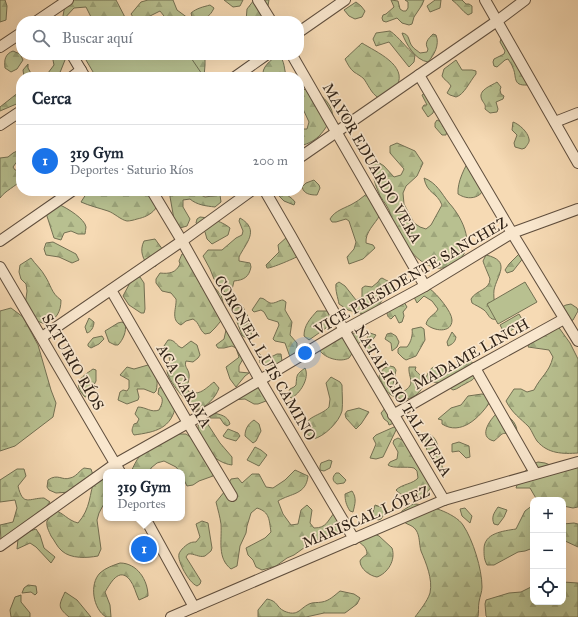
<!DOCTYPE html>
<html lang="es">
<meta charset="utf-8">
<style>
:root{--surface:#fff;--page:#f6f6f7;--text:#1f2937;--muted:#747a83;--line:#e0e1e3;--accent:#1a73e8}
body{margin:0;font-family:"IM FELL Great Primer",serif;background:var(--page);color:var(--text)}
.controls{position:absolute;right:12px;bottom:12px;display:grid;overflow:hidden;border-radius:8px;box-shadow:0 4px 16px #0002}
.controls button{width:36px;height:36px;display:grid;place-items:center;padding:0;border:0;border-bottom:1px solid var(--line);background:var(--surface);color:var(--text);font:20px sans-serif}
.you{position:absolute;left:305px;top:353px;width:14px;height:14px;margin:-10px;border:3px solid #fff;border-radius:50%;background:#1a73e8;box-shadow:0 0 0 6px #1a73e833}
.badge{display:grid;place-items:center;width:26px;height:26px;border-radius:50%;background:var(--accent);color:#fff;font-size:13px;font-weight:700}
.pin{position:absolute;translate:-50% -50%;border:2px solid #fff;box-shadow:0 1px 4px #0006}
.popup{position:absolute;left:103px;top:469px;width:82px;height:52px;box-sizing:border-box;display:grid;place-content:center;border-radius:8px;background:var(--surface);filter:drop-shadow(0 1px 3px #0005);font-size:13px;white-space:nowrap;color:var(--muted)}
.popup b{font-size:15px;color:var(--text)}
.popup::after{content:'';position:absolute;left:50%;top:100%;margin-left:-8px;border:8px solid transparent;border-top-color:var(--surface)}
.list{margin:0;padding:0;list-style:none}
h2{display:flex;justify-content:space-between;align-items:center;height:52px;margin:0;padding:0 16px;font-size:17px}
h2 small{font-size:13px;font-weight:400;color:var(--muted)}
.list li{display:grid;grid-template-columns:26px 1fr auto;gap:12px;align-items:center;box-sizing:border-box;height:72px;padding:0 16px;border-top:1px solid var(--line)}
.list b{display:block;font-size:15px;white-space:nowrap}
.list p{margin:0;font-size:13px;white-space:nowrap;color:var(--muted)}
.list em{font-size:13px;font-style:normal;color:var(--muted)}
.icon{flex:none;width:22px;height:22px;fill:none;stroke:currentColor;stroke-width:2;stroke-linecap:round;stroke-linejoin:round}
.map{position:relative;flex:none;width:578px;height:617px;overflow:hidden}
.search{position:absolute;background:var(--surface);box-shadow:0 4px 16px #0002;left:16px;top:16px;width:288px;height:44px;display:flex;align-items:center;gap:10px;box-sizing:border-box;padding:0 14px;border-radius:16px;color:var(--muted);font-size:15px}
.panel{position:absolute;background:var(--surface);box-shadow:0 4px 16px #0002;left:16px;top:72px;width:288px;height:124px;border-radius:16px}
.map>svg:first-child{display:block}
.forest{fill:url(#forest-firs);stroke:#737053}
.green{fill:#b8c090;stroke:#737053}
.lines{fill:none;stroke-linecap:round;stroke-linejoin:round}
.minor-casing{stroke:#604f3e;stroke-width:12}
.minor{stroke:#f9e7ce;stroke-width:10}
.labels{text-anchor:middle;stroke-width:3.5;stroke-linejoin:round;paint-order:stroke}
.street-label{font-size:15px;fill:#2e2116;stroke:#f9e7ce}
</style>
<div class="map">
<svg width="578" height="617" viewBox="0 0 578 617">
<defs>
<pattern id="forest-firs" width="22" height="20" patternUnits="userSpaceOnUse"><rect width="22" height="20" fill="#b8c090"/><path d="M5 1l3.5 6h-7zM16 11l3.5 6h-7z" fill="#9ea57b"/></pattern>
</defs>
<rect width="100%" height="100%" fill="#f6dab4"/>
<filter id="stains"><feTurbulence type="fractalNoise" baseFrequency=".005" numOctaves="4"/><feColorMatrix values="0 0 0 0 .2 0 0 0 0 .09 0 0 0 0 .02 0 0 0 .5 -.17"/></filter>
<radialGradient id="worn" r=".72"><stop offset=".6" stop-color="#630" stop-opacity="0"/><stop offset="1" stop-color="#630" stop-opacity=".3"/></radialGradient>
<!-- forest -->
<g class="forest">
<polygon points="0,0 5,0 7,6 6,20 0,22"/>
<polygon points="66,0 116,0 127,21 93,21 86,7 74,8 62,21"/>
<polygon points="148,0 173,0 177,10 192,21 168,21 160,11 142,20 135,20 131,14 141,2"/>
<polygon points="224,0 243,0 240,6 233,7"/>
<polygon points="254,0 269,0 267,11 258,21 246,21 247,9"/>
<polygon points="391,0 398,1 400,9 403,11 406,11 408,8 408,2 405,0 424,0 422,5 414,17 412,24 409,25 402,23 397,18 386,22 383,21 382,18 383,15 386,14 394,7"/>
<polygon points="435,0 441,0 440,8 430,12 427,6"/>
<path d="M452,0H462L466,4H469L472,6V13L468,15C462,11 458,4 452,0Z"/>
<polygon points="356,2 361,6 365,11 362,17 355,19 349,16 344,10"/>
<path d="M210,5L214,8C209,19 202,20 192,17L191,13C197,8 203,7 210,5Z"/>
<path d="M390,31C399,37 406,48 415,55L414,62L409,67L389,42L376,46L373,39L376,33Z"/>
<path d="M402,33C410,34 408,41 412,46C414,49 418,51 420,53L427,52L428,49C424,43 428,39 433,34L436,35C440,45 434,55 428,62C415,60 406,44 402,33Z"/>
<path d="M505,37L519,67L521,73L527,82V85C512,86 517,76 513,68C512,65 510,62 508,59L505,60L497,67L494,66L493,62L494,59L504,54L505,51L500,42L501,39Z"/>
<path d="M362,43C376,52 408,65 397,86C393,96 391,96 382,100C372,95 370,88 364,79C361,76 357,74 354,72C350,69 347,63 345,59Z"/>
<path d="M13,51L20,54L23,60L17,69L11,72L5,68C4,60 5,54 13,51Z"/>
<polygon points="52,55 67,55 59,75 57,77 45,77 54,65"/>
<polygon points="181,55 205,55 205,65 204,77 171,77"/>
<path d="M278,55C286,61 283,69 287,77H277L272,75L270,77H263C261,67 271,60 278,55Z"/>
<path d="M456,60L462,70H472L476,71V74C470,81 464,95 456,97L450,95L447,93L451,86C449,82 444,80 442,76L444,69Z"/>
<polygon points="28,64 28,68 33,77 24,77 23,70"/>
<path d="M497,82L501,87L500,90L501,94L504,96L503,99L496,102L498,109L497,112L490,113L485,109C486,104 484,104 482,100C477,90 491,86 497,82Z"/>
<path d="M307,87C320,94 331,101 333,116C323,132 319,141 300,146H299V125L303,129H307L309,122L303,109L299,104V95Z"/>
<polygon points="19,92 21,92 21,102 0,111 0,107"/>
<polygon points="425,93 436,102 433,113 428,117 422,108 424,105 427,105 422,95"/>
<polygon points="437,120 448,125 446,135 442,135 435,127 435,123"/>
<path d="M513,122C519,124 528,132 529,139C530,142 527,145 525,148L522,149L515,147L514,143L517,135L512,130Z"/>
<path d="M397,143L415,151L423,163L417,176L406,186L403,193L404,204L414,223L420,227L426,229L431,225L442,205C437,192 427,194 424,178C437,183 441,193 449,203C463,218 478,249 455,263C450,266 443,269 437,268C414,264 400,237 391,218C390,216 390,212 389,210C386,203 380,198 378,191C374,183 373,173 371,165L378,162L384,166L394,177L401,175L404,169L390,153V146Z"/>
<path d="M17,151L20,152L21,156L13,167L15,170L21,171V180C15,187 6,190 0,198V158L8,157L13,153Z"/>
<path d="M472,156L481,174L486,179C487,195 472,203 458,194C457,182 465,166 472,156Z"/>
<path d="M314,180L319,185L320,188L317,195C310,195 304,194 302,187L306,183Z"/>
<path d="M88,191H160C161,207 152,216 137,219C134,220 130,221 127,221C121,220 114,213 108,211C99,208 90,206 81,202Z"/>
<path d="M169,191H198L199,194L205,197L220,195L221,202L215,207C206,206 197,205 190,199L183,200V207L190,219L187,226L180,228L175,225Z"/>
<path d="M274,191H284C286,196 292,197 295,202L294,205L284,201Z"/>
<path d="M370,192L380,215C375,224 365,232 366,243L373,245L375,248L363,259L349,264L347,257L354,249L356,242L349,221L346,219L336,222H332L330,219C335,210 346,208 354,203C360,200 364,195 370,192Z"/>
<path d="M60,205C67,208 85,219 86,227C86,229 85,232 85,234H78L71,231L64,233L61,240L54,238L45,210Z"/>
<path d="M200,217C211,218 223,222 230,228L228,235L212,244L207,239L205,232L196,223L197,219Z"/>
<path d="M240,218C261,230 245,244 239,257V261L250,263L251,267C249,277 244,280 234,281L231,294L228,296L214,279L210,269L203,256L208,250H222L236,238L242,235L243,231L239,221Z"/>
<path d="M287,237C289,238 294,237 296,239C302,241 305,250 300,255C298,257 270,269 267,268L266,265L279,252L278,245Z"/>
<path d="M155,239L163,250V253L156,266L150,268C143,260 139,251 144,241Z"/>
<polygon points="53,242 76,254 79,260 72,263 59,257 46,255 44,249 46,243"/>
<polygon points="520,253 524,257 513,271 507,273 505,270 509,264"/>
<path d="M182,254H186L221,295L224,306L225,316L215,328L210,333L205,334C199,330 200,323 193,319L186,321L181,325C170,320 177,307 176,299L171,293L162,291L156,283V279L160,273C169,274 176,273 180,264L179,261Z"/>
<path d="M486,255C512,261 497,275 494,290C493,299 496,310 497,319C489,321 489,314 484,310C480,307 475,305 472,303L471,299C476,290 490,290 490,279C490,278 484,265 483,261Z"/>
<path d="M31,258C35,264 42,270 45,276C51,285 51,293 61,300C61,312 56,320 45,324L32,319L25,306L27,291L26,284L21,279L19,272L20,265Z"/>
<polygon points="140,277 144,283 145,309 144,313 141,313 129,305 123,296 132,279"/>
<path d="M382,278C387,281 399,285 392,292C391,293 387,294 386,295C382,298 380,305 377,309L363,314L348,310L339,304C338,298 335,290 336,284L339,282L345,286L356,300L362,297V288L365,286L372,287L378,282L380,279Z"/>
<path d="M430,289C437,294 452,312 452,320C452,334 433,331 426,324C428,316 435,315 438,309L432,301L424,296L417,303L414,297Z"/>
<path d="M260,298C265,298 265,301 270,303C275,304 279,300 283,300L286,302L285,310L292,322L290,335L297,343V350L292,359L290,357L285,343L275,341L273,339L279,325L278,322L268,319L264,312L261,310L254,312L252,310Z"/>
<path d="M404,302L407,307L403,312L404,316L402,322L399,323L395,315L391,319C387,317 387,314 387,311Z"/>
<polygon points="571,304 577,308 578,311 573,320 568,323 562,307 566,305"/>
<path d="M243,307C247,315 254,325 251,335C247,338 245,338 242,335L234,314L233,310L235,308Z"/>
<polygon points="11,308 23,317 38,345 51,390 56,403 53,417 15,446 0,451 0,311"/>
<path d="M317,311H330L333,317L326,328L309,340L304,336C304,325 310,319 317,311Z"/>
<path d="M89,318L94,322C94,327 91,332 87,333L85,327Z"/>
<path d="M122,322L125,324C127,331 123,340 118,345H115L109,342L105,331L118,323Z"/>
<path d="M557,325L570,343L578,359V453C563,454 548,454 537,441C534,437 532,431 529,427C520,418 512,413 506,401L514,389H521L527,392L534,390C541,376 549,373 553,357L549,350L528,347L533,337Z"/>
<path d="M421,327L424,329L425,340L416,356L406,360L403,358L398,353V349L400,347H407C411,342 413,335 412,329Z"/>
<polygon points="226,330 232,334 244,357 239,366 239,372 249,373 245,376 236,387 230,379 226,367 238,358 239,357 236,348 232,346 224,348 218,348 216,345 224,339"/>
<path d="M345,331L364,336L349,358C340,363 323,358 318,348Z"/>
<path d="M452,332L456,337C455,342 453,344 448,346L447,342Z"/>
<polygon points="370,333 376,335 369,345 373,350 369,354 365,350 363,345"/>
<polygon points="391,333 396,336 399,342 397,347 392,351 391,343 385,339 387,334"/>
<polygon points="102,336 104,339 99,344 91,348 88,346 88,344 93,338"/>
<path d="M168,340C175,339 176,346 182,348L191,341L197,345L200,355L198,358L193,362L186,361C184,367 188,368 189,374C190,380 186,385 188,391C199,397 206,388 214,382L219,388C216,397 206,408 196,410C188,404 167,380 167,370C168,368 169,366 169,364C171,358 167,352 164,346Z"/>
<path d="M259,353L261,356L267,359L277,354H281L282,361C276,366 267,367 260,363Z"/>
<path d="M461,357C472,356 475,367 476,376C472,381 470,381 465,384C460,386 458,389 453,390L447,386V383L431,382L426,378C433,357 443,372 452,369C458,367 458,361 461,357Z"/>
<path d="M148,365C156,371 159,381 156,391L154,393L144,389H137L139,397L138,400L127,404L118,400L120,392L123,390L127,391L129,388V380L120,375L127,367L134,369Z"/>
<path d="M390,366L394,367L396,370L393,385L397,390L403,392C417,383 408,379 409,367H416L415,370C418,373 422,376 423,380C426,387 416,397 410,398C405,400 396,398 391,395C385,391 383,384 379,377C380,371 384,367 390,366Z"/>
<path d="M305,368C310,378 300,394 291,398C288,395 288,393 290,389L294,387L296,385C297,374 296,375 305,368Z"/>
<path d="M93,369L96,370V381L88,396L85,397C72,383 80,378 93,369Z"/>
<path d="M331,377L340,382L342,385C342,393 343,403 342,411C339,422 324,437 313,439L305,432C302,416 322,416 329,407L330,399L326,383Z"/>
<path d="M163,387L176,404C172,429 155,432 134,435C131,431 132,429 134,424L137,423L139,419L135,414L138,407C146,407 151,413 159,410C162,404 165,398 158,394L159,388Z"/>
<polygon points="257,387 278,401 282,408 282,411 266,401 258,404 254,404 245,399 231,400"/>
<path d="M482,394L489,396L490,402C479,418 461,436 442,424V420L438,419L451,408L461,405L468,396Z"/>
<polygon points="387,406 394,423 389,425 388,422 384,419 381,413"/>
<polygon points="359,408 369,412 361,424 356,429 346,418 345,414 347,411"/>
<path d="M499,411C507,415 517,421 517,432L515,435C500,433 506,431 494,441C476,437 492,417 499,411Z"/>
<path d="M212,413C220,414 228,416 230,424L227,426L224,424L220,418H210V415Z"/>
<path d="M254,420L259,424L261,431L256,441L253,443L245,436C245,429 248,424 254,420Z"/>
<path d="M207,423L220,443L232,457V465C214,463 198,443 198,425Z"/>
<polygon points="394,427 397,428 383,457 376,459 370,458 376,444 373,438 376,435"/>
<polygon points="228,429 238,433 240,436 236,441 226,438 223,436"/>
<path d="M179,434H186L192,438L217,471L213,476L199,481L193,485L187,486L182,476V472H180L176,467L164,461L157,463L151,468L150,472H131C142,446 153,442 179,434Z"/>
<path d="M425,434C443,433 437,465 446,473C430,465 425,451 425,434Z"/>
<path d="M398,438L404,441L433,483C431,486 429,491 426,494C418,501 403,498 396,490C402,484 413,484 418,478L417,471L414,468C407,466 393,469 388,465L390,462L397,459L398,452L393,443L394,440Z"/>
<polygon points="459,442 469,446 470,457 466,458 459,451 452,452 452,444"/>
<polygon points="255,447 261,450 267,455 259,466 247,460"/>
<polygon points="329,460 332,461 330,468 324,471 320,470 320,466 321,463"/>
<polygon points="538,462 545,463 558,468 578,464 578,507 573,508 563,506 563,500 537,500 530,488 516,488 518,482 524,477 526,470 531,465"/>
<path d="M84,468L91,469L93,475L70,492L56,493L49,490L47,487L48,480C58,473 62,481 70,478C76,477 79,471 84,468Z"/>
<path d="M17,469H24L26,476L18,486C23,507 29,498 44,498L50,502L46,508L1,540L0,525L13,522L17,508L15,500L0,502V480Z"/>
<path d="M295,470L308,476C306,495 291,493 278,501L283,514L291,525L298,524L301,510L307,505L312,510L310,523L314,528C327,528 327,521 335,512L344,523L336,535L315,540L294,555L287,558L276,566L262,570L256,567L253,560L248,555L246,548L265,538L271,532C269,520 270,512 257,508L251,513L247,526L246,533L240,546L237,566L231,569C217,558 222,541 221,524C220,517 218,510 216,502L225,491L231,479L238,478L242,483L252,474H259L266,487L273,488L285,480Z"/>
<path d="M106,472V500L99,513L97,520L101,549L98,556C87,558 71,559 62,551C57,547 55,541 51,536C49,531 46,527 47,521C49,518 52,514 54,510C64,513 67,520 78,523C91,508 89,495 95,477Z"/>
<path d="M336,473H339L346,480L344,483L337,484C332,481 332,477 336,473Z"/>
<path d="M352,491C357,498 355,504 353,512L350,511C346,505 345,500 345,494Z"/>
<path d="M413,504C427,504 455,513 463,525C473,540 482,569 482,587C482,592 480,596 479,602C478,607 479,612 478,617H415C420,610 427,602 430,593C433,579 426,563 421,551C419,544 420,536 416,530C411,523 405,526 400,517L402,511Z"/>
<polygon points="375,505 384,508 387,510 381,519 378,520 372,516"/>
<path d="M533,505V548L525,551L518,552L494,565H487C484,559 484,556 484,549C484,533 503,531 516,529L525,511Z"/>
<path d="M498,507L507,510L504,517L498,525L494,524C491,517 494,513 498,507Z"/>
<polygon points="465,508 472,516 470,523 462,516 460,509"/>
<path d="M202,521L208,523L212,548L211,551L205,556C199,558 194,553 188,554L186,557L201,581L200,584L197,586C189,583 177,561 179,554C180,550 187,544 190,543C192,542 194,542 196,542L200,537L196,524Z"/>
<polygon points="574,523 578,524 578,547 563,540 563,524"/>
<polygon points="36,529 40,535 44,548 55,557 51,563 36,547 30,543 17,549 18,539 30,531"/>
<path d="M363,529L379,536L392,548C396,560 388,573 377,577C370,576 360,569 360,561C361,558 365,556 367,554C367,546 360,543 354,539Z"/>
<path d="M120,563C137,563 148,580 148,596L139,600C136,594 134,585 130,580C119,566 110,584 105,592L110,605L111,617H106C93,609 89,584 100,573C105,568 114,565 120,563Z"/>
<polygon points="563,582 578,583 578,617 487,617 486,616 485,604 486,600 509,593 521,592 533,586 533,602 563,602"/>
<polygon points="28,585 36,586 37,593 35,595 31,592 22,593 24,588"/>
<path d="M340,591L354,594L360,598L357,604L345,613H324L306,617H258V610L267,599C278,601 276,607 284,611C298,617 299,609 309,604C313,602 317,603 322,602C329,601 335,595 340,591Z"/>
<path d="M65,592L77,600L91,617H69C57,607 59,605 65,592Z"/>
<polygon points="21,595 21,602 30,613 30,617 11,617 10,610 15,597"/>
</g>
<!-- green -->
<g class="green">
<polygon points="95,55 189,55 204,77 96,77 86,60"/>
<polygon points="525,282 537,302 498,324 487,304"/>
<polygon points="519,314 524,323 505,334 500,325"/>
</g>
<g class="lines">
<defs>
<g id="minor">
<polyline points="258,0 271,21"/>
<polyline points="485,0 578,163"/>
<polyline points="37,21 68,0"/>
<polyline points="299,32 345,0"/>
<polyline points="0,47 21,33"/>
<polyline points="72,55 85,77"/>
<polyline points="292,55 425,286"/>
<polyline points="419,75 512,233 578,341"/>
<polyline points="72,77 81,70"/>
<polyline points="235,77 266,55"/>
<polyline points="555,122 578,113"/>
<polyline points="0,125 21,111"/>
<polyline points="299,158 497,21 525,0"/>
<polyline points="152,191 182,241 260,380 354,539"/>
<polyline points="265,191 291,236 344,330 444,500"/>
<polyline points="0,241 72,191"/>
<polyline points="0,267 120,472"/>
<polyline points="111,290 188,423 232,496"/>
<polyline points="42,337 182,241 251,191"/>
<polyline points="475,368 535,473"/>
<polyline points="393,415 475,368 564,319"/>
<polyline points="145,518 194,607"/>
<polyline points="0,546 115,464 188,423 344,330 425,286 512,233 578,209"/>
<polyline points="171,617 444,500 578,462"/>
</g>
</defs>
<!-- minor casing -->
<use href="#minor" class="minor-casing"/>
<!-- minor -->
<use href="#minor" class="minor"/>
</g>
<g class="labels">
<!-- street labels -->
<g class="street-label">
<text transform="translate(372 163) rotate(60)" y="5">MAYOR EDUARDO VERA</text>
<text transform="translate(411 276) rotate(-30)" y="5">VICE PRESIDENTE SANCHEZ</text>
<text transform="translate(471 354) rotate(-29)" y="5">MADAME LINCH</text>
<text transform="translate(265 358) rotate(60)" y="5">CORONEL LUIS CAMINO</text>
<text transform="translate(73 362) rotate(60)" y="5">SATURIO RÍOS</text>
<text transform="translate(184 386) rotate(60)" y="5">ACA CARAYA</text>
<text transform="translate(403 401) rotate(59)" y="5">NATALICIO TALAVERA</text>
<text transform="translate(366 517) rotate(-23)" y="5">MARISCAL LÓPEZ</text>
</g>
</g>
<rect width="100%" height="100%" filter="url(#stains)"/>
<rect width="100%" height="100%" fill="url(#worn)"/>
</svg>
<div class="controls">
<button>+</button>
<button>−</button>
<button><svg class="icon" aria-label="locate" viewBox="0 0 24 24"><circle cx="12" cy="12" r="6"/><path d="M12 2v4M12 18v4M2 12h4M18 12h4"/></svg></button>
</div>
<div class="you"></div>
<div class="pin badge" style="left:144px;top:549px">1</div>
<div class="popup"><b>319 Gym</b>Deportes</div>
<div class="search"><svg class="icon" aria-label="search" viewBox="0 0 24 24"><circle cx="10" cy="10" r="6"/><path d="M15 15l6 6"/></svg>Buscar aquí</div>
<section class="panel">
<h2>Cerca<small></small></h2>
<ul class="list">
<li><span class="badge">1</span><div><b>319 Gym</b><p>Deportes · Saturio Ríos</p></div><em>200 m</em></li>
</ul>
</section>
</div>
